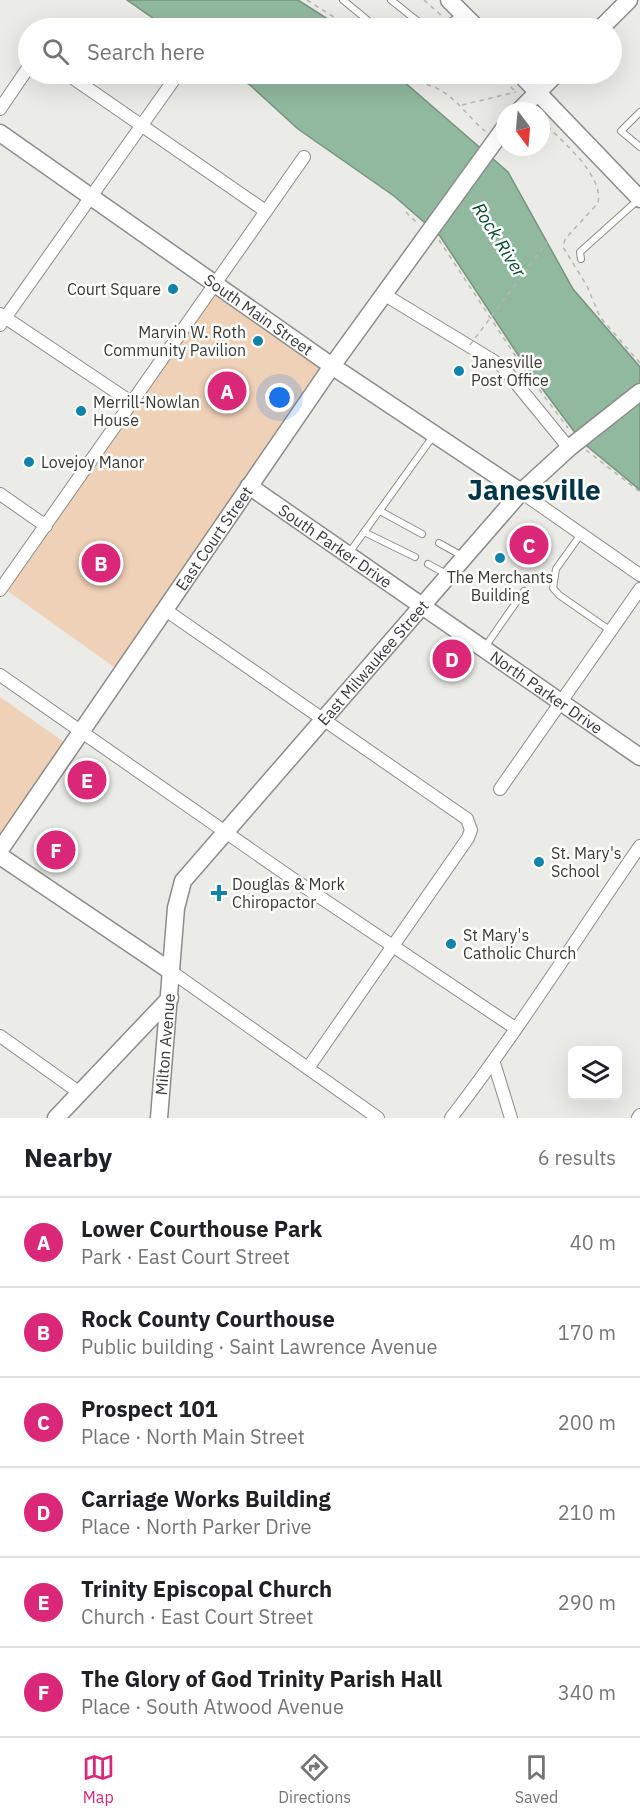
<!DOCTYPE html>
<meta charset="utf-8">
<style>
:root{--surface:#fff;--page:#f2f2f2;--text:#202124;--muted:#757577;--line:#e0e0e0;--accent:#db2777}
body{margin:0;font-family:"IBM Plex Sans",sans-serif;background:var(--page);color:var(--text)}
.controls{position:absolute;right:18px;bottom:18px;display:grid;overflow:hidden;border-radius:9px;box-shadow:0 6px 24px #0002}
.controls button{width:54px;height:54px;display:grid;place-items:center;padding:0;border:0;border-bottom:2px solid var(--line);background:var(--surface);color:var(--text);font:30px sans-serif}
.compass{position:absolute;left:496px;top:102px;width:54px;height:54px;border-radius:50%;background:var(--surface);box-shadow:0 6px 24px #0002;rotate:164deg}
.you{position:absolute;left:280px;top:398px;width:21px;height:21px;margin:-15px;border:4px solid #fff;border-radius:50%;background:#1a73e8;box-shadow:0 0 0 9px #1a73e833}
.badge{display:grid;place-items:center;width:39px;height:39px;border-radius:50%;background:var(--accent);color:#fff;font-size:20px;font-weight:700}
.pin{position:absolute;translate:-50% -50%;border:3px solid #fff;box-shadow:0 2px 6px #0006}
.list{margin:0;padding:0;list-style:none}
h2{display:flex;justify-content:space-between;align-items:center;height:78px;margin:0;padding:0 24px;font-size:26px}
h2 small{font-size:20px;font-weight:400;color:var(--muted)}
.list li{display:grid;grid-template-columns:39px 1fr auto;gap:18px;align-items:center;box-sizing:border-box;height:90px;padding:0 24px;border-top:2px solid var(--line)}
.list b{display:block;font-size:22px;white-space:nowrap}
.list p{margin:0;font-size:20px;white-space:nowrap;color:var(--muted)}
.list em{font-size:20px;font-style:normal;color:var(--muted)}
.icon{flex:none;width:33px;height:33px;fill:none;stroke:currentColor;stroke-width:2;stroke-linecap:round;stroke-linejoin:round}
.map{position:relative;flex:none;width:640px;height:1118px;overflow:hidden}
.search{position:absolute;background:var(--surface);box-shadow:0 6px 24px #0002;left:18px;right:18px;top:18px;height:66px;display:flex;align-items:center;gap:15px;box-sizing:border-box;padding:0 21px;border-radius:33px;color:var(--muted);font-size:22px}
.sheet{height:618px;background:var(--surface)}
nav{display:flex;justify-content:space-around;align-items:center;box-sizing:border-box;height:84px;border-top:2px solid var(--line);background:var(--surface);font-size:16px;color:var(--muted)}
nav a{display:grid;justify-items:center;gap:3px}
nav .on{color:var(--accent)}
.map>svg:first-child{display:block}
.green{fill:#efd1b7}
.water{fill:#91b9a0;stroke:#779381;stroke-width:1.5}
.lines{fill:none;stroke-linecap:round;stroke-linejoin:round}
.lane-casing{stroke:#8c8c89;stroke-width:8}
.street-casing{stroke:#8c8c89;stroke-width:14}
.secondary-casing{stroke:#8c8c89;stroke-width:19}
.path{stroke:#b5b5b2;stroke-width:1.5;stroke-dasharray:4.5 4.5;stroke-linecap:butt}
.lane{stroke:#fff;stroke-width:6}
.street{stroke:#fff;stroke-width:12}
.secondary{stroke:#fff;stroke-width:16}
.path-bridge{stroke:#b5b5b2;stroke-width:1.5;stroke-dasharray:4.5 4.5;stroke-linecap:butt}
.poi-dot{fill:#0f83a9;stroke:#fffffe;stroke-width:2}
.labels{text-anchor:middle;stroke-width:5;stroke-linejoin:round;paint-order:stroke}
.poi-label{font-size:16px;fill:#3a3a39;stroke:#fffffe;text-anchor:start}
.street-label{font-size:16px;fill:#3a3a39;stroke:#fffffe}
.water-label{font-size:18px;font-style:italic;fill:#014b2c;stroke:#fffffe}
.town-label{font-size:28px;font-weight:bold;fill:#003547;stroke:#fffffe}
</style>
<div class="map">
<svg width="640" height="1118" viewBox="0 0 640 1118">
<rect width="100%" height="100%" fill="#ebebe7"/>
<!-- green -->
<g class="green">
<polygon points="214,282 332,366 121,672 2,587"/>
<polygon points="0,697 71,747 0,850"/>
</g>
<!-- water -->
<g class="water">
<polygon points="127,0 298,0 342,28 167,28"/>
<polygon points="233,74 395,74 508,172 573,289 640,367 640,490 582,442 526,367 440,236 394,196 298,129 250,85"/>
</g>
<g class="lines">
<defs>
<g id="lane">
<polyline points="343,0 377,28"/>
<path d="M391,0C419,21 429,40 462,14"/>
<polyline points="640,112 621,131 640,147"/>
<polyline points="581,259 580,252 639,199"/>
<polyline points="380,511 422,534"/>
<polyline points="364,532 415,557"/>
<polyline points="581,534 556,569 553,588 559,595 611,631"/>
<polyline points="439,543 464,557"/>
<polyline points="349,553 434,435"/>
<polyline points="428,564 448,575"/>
<polyline points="485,647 524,591"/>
</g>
<g id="street">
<polyline points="67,74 264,210"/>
<polyline points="0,109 28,68"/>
<polyline points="385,295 502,366 569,448"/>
<polyline points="0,314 131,402"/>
<polyline points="0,325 178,74"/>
<polyline points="521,492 640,575"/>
<polyline points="0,494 46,526"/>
<polyline points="0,590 304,157"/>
<polyline points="164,609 467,819 471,830 468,838 308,1068"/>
<polyline points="0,675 290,877 515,1028"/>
<polyline points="500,789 640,589"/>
<polyline points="172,972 378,1118"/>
<polyline points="0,1036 80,1093"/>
<polyline points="494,1063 511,1118"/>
<path d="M451,1118C518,1031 577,937 640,846"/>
<polyline points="638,1118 640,1115"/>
</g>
<g id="secondary">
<polyline points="449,0 477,28"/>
<polyline points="601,28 629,0"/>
<polyline points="520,74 640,199"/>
<polyline points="519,111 556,74"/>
<path id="s1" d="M0,133L332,366L521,492"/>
<path id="s2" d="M249,486L640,757"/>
<path id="s3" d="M0,850L332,366L505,127"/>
<polyline points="0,856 172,972"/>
<polyline points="56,1118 170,998"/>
<path id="s4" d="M159,1118L176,908L183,881L521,492L569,448L640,392"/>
</g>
</defs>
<!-- lane casing -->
<use href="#lane" class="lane-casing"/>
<!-- street casing -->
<use href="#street" class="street-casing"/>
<!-- secondary casing -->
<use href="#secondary" class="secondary-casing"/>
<!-- path -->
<g class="path">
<polyline points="307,0 351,28"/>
<polyline points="424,0 443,17"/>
<path d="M402,74C416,85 426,82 440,90C458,100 469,118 485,131"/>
<polyline points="498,74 516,92"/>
<polyline points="462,105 516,92"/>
<path d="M541,120C560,140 604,174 598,203L565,239L563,247L587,286L600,317L640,363"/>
<polyline points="406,212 418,224"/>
<polyline points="439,240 526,372 568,428"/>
<polyline points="586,450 640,492"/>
</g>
<!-- lane -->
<use href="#lane" class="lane"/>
<!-- street -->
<use href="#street" class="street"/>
<!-- secondary -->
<use href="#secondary" class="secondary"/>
<!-- path-bridge -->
<polyline class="path-bridge" points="470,345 547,242"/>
</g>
<!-- markers -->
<g class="poi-dot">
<circle cx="173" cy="289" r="6"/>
<circle cx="258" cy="341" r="6"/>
<circle cx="459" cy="371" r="6"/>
<circle cx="81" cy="411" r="6"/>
<circle cx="29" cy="462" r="6"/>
<circle cx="500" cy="558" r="6"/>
<circle cx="539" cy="862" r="6"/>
<path d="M216 884h6v6h6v6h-6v6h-6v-6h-6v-6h6z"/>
<circle cx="451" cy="944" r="6"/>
</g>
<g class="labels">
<!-- poi labels -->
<g class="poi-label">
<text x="161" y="295" text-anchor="end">Court Square</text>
<text x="246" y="338" text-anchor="end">Marvin W. Roth<tspan x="246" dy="18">Community Pavilion</tspan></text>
<text x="471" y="368">Janesville<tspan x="471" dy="18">Post Office</tspan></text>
<text x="93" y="408">Merrill-Nowlan<tspan x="93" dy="18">House</tspan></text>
<text x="41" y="468">Lovejoy Manor</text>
<text x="500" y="583" text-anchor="middle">The Merchants<tspan x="500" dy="18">Building</tspan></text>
<text x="551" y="859">St. Mary's<tspan x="551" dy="18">School</tspan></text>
<text x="232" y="890">Douglas &amp; Mork<tspan x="232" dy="18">Chiropactor</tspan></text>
<text x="463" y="941">St Mary's<tspan x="463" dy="18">Catholic Church</tspan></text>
</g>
<!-- street labels -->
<g class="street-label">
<text dy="6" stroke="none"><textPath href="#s1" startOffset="316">South Main Street</textPath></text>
<text dy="6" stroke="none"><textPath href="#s3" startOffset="378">East Court Street</textPath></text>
<text dy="6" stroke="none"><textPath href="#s2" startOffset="105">South Parker Drive</textPath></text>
<text dy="6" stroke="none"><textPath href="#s4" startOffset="528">East Milwaukee Street</textPath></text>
<text dy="6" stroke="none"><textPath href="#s2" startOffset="362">North Parker Drive</textPath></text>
<text dy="6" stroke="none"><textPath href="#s4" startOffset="74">Milton Avenue</textPath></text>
</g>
<!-- water labels -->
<g class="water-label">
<text transform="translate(499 240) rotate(58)" y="6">Rock River</text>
</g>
<!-- town labels -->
<g class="town-label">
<text x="534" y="500">Janesville</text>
</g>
</g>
</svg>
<div class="controls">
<button><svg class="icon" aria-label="layers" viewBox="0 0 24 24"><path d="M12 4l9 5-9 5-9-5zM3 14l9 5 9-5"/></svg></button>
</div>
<svg class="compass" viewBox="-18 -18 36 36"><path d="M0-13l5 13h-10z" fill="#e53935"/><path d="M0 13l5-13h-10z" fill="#757577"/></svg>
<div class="you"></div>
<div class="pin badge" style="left:227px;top:391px">A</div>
<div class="pin badge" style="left:101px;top:563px">B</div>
<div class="pin badge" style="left:529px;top:545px">C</div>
<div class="pin badge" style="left:452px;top:659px">D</div>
<div class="pin badge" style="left:87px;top:780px">E</div>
<div class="pin badge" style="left:56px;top:850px">F</div>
<div class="search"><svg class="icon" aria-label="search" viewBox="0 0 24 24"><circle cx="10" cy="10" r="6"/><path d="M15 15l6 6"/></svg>Search here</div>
</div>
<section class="sheet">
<h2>Nearby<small>6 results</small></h2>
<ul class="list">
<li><span class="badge">A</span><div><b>Lower Courthouse Park</b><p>Park · East Court Street</p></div><em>40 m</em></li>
<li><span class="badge">B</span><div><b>Rock County Courthouse</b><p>Public building · Saint Lawrence Avenue</p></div><em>170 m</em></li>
<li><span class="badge">C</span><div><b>Prospect 101</b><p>Place · North Main Street</p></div><em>200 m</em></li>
<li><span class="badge">D</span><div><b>Carriage Works Building</b><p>Place · North Parker Drive</p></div><em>210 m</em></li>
<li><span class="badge">E</span><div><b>Trinity Episcopal Church</b><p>Church · East Court Street</p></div><em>290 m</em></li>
<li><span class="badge">F</span><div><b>The Glory of God Trinity Parish Hall</b><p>Place · South Atwood Avenue</p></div><em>340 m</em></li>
</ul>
</section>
<nav>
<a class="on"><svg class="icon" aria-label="map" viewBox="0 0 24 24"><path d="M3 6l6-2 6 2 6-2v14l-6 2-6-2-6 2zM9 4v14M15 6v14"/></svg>Map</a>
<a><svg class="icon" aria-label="directions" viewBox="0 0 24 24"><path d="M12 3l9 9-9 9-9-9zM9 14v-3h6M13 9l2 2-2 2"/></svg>Directions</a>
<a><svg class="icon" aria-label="saved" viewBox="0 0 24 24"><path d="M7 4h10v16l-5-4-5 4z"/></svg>Saved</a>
</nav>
